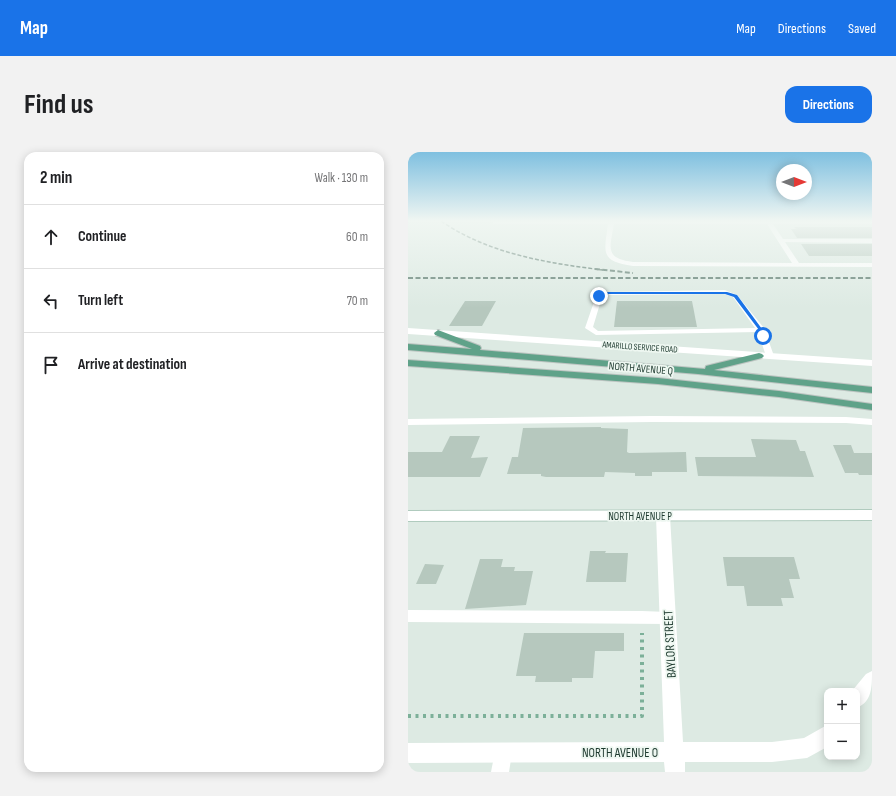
<!DOCTYPE html>
<meta charset="utf-8">
<style>
:root{--surface:#fff;--page:#f2f2f2;--text:#202124;--muted:#757577;--line:#e0e0e0;--accent:#1a73e8}
body{margin:0;font-family:"Sofia Sans Condensed",sans-serif;background:var(--page);color:var(--text)}
.controls{position:absolute;right:12px;bottom:12px;display:grid;overflow:hidden;border-radius:8px;box-shadow:0 2px 10px #0003}
.controls button{width:36px;height:36px;display:grid;place-items:center;padding:0;border:0;border-bottom:1px solid var(--line);background:var(--surface);color:var(--text);font:20px sans-serif}
.compass{position:absolute;left:368px;top:12px;width:36px;height:36px;border-radius:50%;background:var(--surface);box-shadow:0 2px 10px #0003;rotate:90deg}
.stop{position:absolute;width:12px;height:12px;margin:-9px;border:3px solid #1a73e8;border-radius:50%;background:#fff}
.stop.end{background:#1a73e8;border-color:#fff;box-shadow:0 1px 4px #0008}
.list{margin:0;padding:0;list-style:none}
h2{display:flex;justify-content:space-between;align-items:center;height:52px;margin:0;padding:0 16px;font-size:17px}
h2 small{font-size:13px;font-weight:400;color:var(--muted)}
.list li{display:grid;grid-template-columns:26px 1fr auto;gap:12px;align-items:center;box-sizing:border-box;height:64px;padding:0 16px;border-top:1px solid var(--line)}
.list b{display:block;font-size:15px;white-space:nowrap}
.list em{font-size:13px;font-style:normal;color:var(--muted)}
.icon{flex:none;width:22px;height:22px;fill:none;stroke:currentColor;stroke-width:2;stroke-linecap:round;stroke-linejoin:round}
.map{position:relative;flex:none;width:464px;height:620px;overflow:hidden;border-radius:12px}
header{display:flex;align-items:center;gap:24px;box-sizing:border-box;height:56px;padding:0 20px;background:var(--accent);color:#fff}
header strong{font-size:19px}
nav{display:flex;gap:22px;margin-inline-start:auto;font-size:14px}
.intro{display:flex;align-items:center;justify-content:space-between;box-sizing:border-box;height:96px;padding:0 24px}
h1{margin:0;font-size:28px}
.button{padding:10px 18px;border-radius:12px;background:var(--accent);color:#fff;font-size:14px;font-weight:700}
main{display:flex;gap:24px;padding:0 24px}
aside{flex:1;background:var(--surface);border-radius:12px;box-shadow:0 2px 10px #0003}
.map>svg:first-child{display:block}
.building{fill:#b6c8be}
.lines{fill:none;stroke-linecap:round;stroke-linejoin:round}
.secondary-casing{stroke:#b0cbbe;stroke-width:2}
.primary-casing{stroke:#bcc4c1;stroke-width:2}
.path{stroke:#7cb099;stroke-width:4;stroke-dasharray:3 4.5;stroke-linecap:butt}
.lane{fill:#fff;fill-rule:evenodd}
.street{fill:#fff;fill-rule:evenodd}
.secondary{fill:#fff;fill-rule:evenodd}
.primary{fill:#5fa289;fill-rule:evenodd}
.rail-far1{stroke:#58776b;stroke-width:1.5;stroke-dasharray:4 2;stroke-linecap:butt}
.rail{stroke:#58776b;stroke-width:2;stroke-dasharray:5 2.5;stroke-linecap:butt}
.route{fill:#1a73e8}
.labels{text-anchor:middle;stroke-width:3.5;stroke-linejoin:round;paint-order:stroke}
.far-street-label{font-size:9px;fill:#1e3a2f;stroke:#eef7f1}
.street-label{font-size:11px;fill:#1e3a2f;stroke:#eef7f1}
.near-street-label{font-size:13px;fill:#1e3a2f;stroke:#eef7f1}
</style>
<header>
<strong>Map</strong>
<nav><a>Map</a><a>Directions</a><a>Saved</a></nav>
</header>
<div class="intro"><h1>Find us</h1><a class="button">Directions</a></div>
<main>
<aside>
<h2>2 min<small>Walk · 130 m</small></h2>
<ul class="list">
<li><svg class="icon" aria-label="ahead" viewBox="0 0 24 24"><path d="M12 20V5M6 11l6-6 6 6"/></svg><div><b>Continue</b></div><em>60 m</em></li>
<li><svg class="icon" aria-label="left" viewBox="0 0 24 24"><path d="M17 20v-9H6M10 6l-5 5 5 5"/></svg><div><b>Turn left</b></div><em>70 m</em></li>
<li><svg class="icon" aria-label="arrive" viewBox="0 0 24 24"><path d="M6 21V4h12l-3 4 3 4H6"/></svg><div><b>Arrive at destination</b></div></li>
</ul>
</aside>
<div class="map">
<svg width="464" height="620" viewBox="0 0 464 620">
<rect width="100%" height="100%" fill="#ddeae3"/>
<!-- building -->
<g class="building">
<polygon points="386,75 464,75 464,86 389,86 383,77 388,77"/>
<polygon points="393,92 464,92 464,104 401,104"/>
<polygon points="57,149 88,149 74,174 41,174"/>
<polygon points="209,149 284,149 289,175 206,175"/>
<polygon points="193,275 193,276 220,277 219,300 221,301 278,300 279,320 244,320 244,324 227,324 227,321 197,320 196,325 138,325 133,324 133,322 99,322 104,305 110,305 115,276"/>
<polygon points="42,284 72,284 63,306 80,305 72,325 0,325 0,300 34,300"/>
<polygon points="343,287 388,288 392,299 397,299 406,325 290,324 287,305 348,305"/>
<polygon points="425,293 443,293 446,301 464,301 464,323 451,323 450,321 437,321"/>
<polygon points="182,399 198,399 197,401 220,401 218,430 178,430"/>
<polygon points="315,405 386,405 392,427 381,427 386,446 373,446 375,454 339,454 336,434 319,434"/>
<polygon points="72,407 95,407 93,415 107,415 106,419 125,419 118,453 57,457"/>
<polygon points="17,412 36,413 28,432 8,432"/>
<polygon points="116,481 216,481 216,499 187,499 185,526 164,526 164,530 127,530 128,524 108,524"/>
</g>
<g class="lines">
<defs>
<polygon id="secondary" points="464,358 464,368 0,369 0,359"/>
<g id="primary">
<polygon points="30,178 72,194 73,196 72,198 297,217 298,214 351,201 354,202 356,204 354,206 306,218 464,235 464,241 290,222 0,198 0,192 64,197 27,183 26,181"/>
<polygon points="0,208 250,226 371,239 464,252 464,258 371,245 250,232 0,214"/>
</g>
</defs>
<!-- secondary casing -->
<use href="#secondary" class="secondary-casing"/>
<!-- primary casing -->
<use href="#primary" class="primary-casing"/>
<!-- path -->
<polyline class="path" points="0,564 234,564 234,481"/>
<!-- lane -->
<g class="lane">
<polygon points="373,87 464,87 464,91 371,90 370,89"/>
<path d="M317,138L329,143L356,176L366,204L365,206H362L358,204L350,180L188,183L177,176L188,144L199,140ZM316,142L325,145L347,176L190,179L185,175L194,145L201,143Z"/>
<polygon points="244,264 438,265 464,267 464,273 438,271 244,270 0,273 0,267"/>
<polygon points="0,458 234,459 260,460 265,461 267,466 265,471 260,472 0,470"/>
<polygon points="95,592 102,594 104,601 101,620 83,620 88,594"/>
</g>
<!-- street -->
<g class="street">
<path d="M87,69H464V72H365L391,111H464V115L225,114C192,109 196,101 200,72H85L84,71ZM206,72H359L384,111L225,110C196,106 202,96 206,72Z"/>
<polygon points="0,176 464,208 464,214 0,182"/>
<polygon points="255,359 260,361 262,364 275,590 364,590 396,586 419,573 419,595 399,606 364,610 277,610 277,620 257,620 256,610 0,611 0,591 256,590 248,364 250,361"/>
<path d="M464,519C464,536 464,549 449,556V539H444L458,522Z"/>
</g>
<!-- secondary -->
<use href="#secondary" class="secondary"/>
<!-- primary -->
<use href="#primary" class="primary"/>
<!-- rail-far1 -->
<path class="rail-far1" d="M33,69C81,102 139,111 195,118"/>
<!-- rail -->
<g class="rail">
<polyline points="187,117 225,121"/>
<polyline points="0,126 464,126"/>
</g>
</g>
<!-- sky -->
<linearGradient id="sky" x2="0" y2="1"><stop stop-color="#7fc0e0"/><stop offset="0.44" stop-color="#f0f6f2"/><stop offset="1" stop-color="#f0f6f2" stop-opacity="0"/></linearGradient>
<rect width="464" height="156" fill="url(#sky)"/>
<!-- route -->
<polygon class="route" points="199,140 319,140 329,143 354,177 358,184 354,185 351,178 326,145 317,142 201,142 191,145 189,144"/>
<g class="labels">
<!-- far-street labels -->
<g class="far-street-label">
<text transform="translate(232 195) rotate(4)" y="3">AMARILLO SERVICE ROAD</text>
</g>
<!-- street labels -->
<g class="street-label">
<text transform="translate(233 216) rotate(5)" y="4">NORTH AVENUE Q</text>
<text x="232" y="368">NORTH AVENUE P</text>
</g>
<!-- near-street labels -->
<g class="near-street-label">
<text transform="translate(261 492) rotate(-93)" y="5">BAYLOR STREET</text>
<text x="212" y="605">NORTH AVENUE O</text>
</g>
</g>
</svg>
<div class="controls">
<button>+</button>
<button>−</button>
</div>
<svg class="compass" viewBox="-18 -18 36 36"><path d="M0-13l5 13h-10z" fill="#e53935"/><path d="M0 13l5-13h-10z" fill="#757577"/></svg>
<div class="stop" style="left:355px;top:184px"></div>
<div class="stop end" style="left:191px;top:144px"></div>
</div>
</main>
